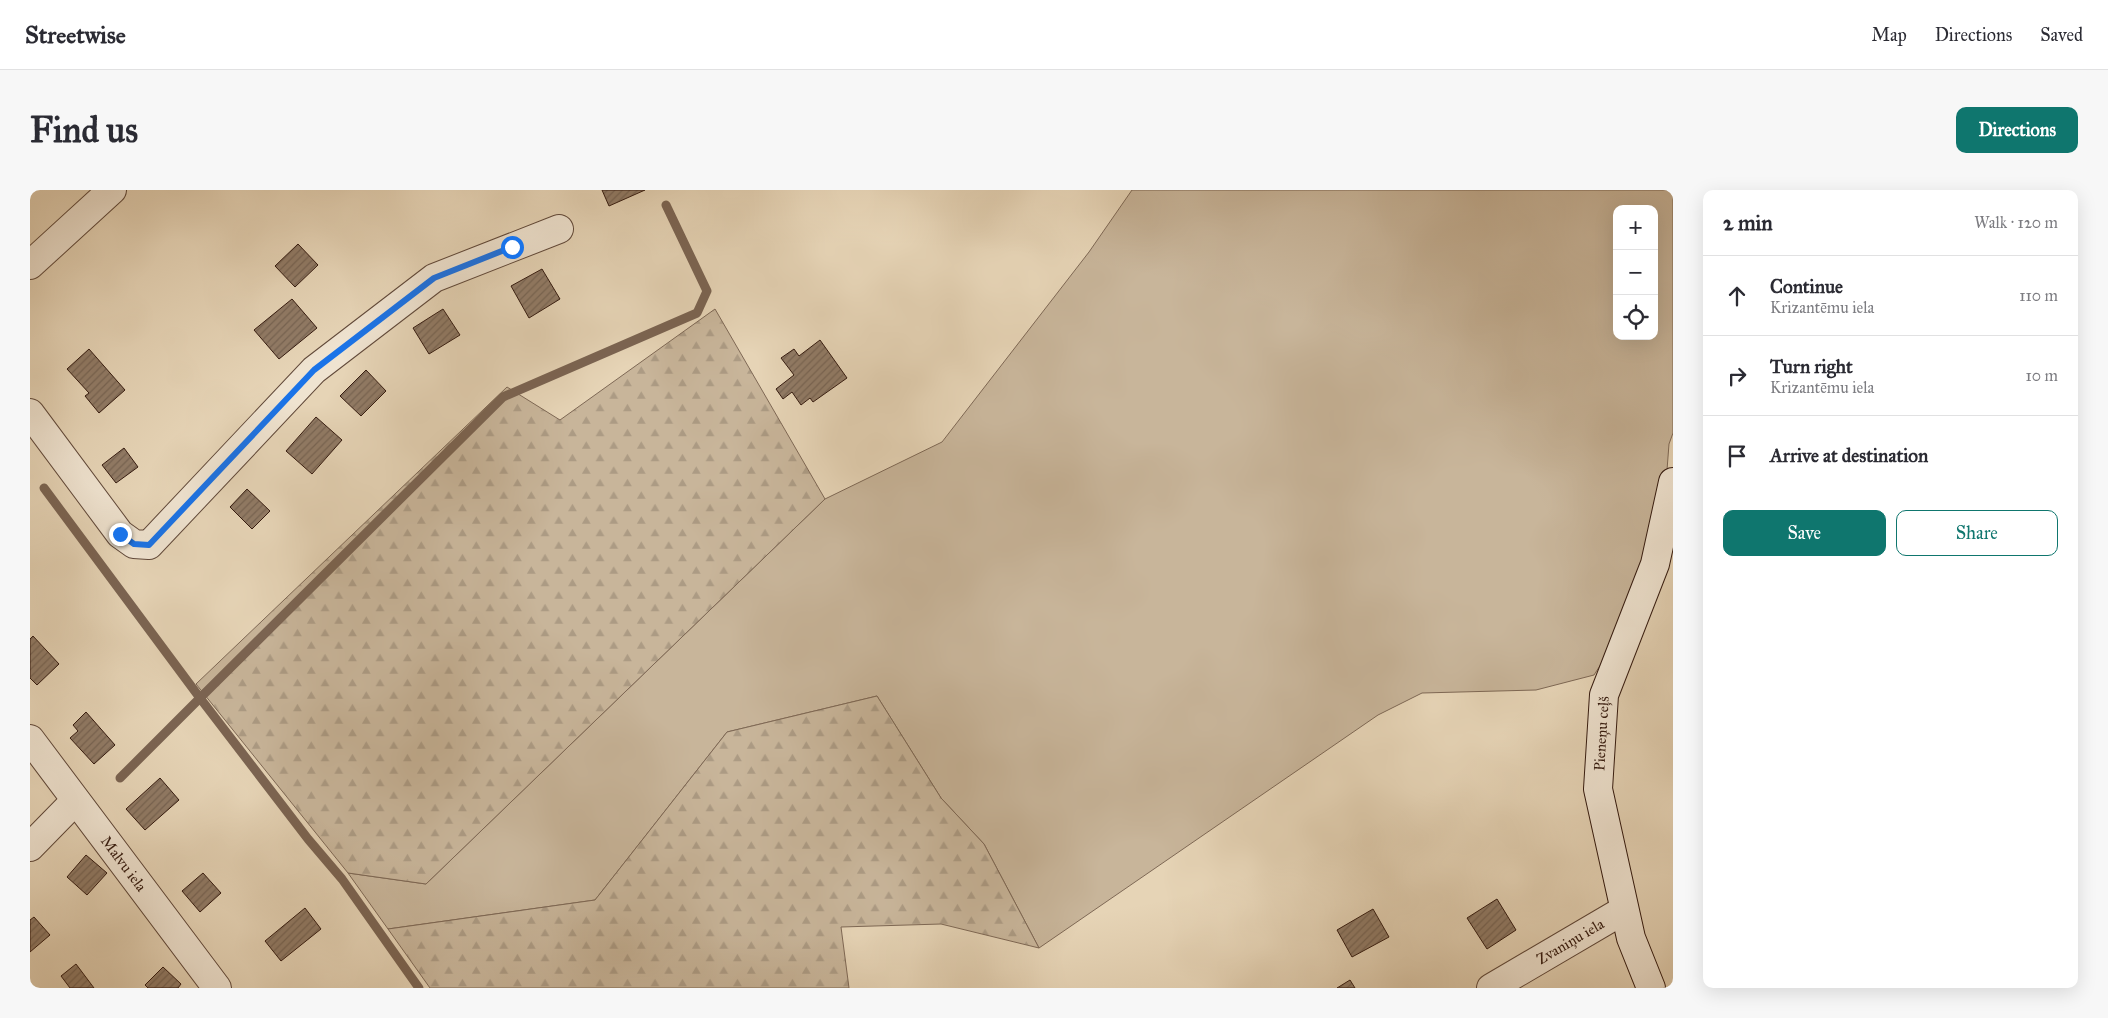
<!DOCTYPE html>
<meta charset="utf-8">
<style>
:root{--surface:#fff;--page:#f7f7f7;--text:#2b2b33;--muted:#7c7c81;--line:#e1e1e2;--accent:#0f766e}
body{margin:0;font-family:"IM FELL Great Primer",serif;background:var(--page);color:var(--text)}
.controls{position:absolute;right:15px;top:15px;display:grid;overflow:hidden;border-radius:10px;box-shadow:0 5px 20px #0002}
.controls button{width:45px;height:45px;display:grid;place-items:center;padding:0;border:0;border-bottom:1px solid var(--line);background:var(--surface);color:var(--text);font:25px sans-serif}
.stop{position:absolute;width:15px;height:15px;margin:-11px;border:4px solid #1a73e8;border-radius:50%;background:#fff}
.stop.end{background:#1a73e8;border-color:#fff;box-shadow:0 1px 5px #0008}
.list{margin:0;padding:0;list-style:none}
h2{display:flex;justify-content:space-between;align-items:center;height:65px;margin:0;padding:0 20px;font-size:21px}
h2 small{font-size:16px;font-weight:400;color:var(--muted)}
.list li{display:grid;grid-template-columns:32px 1fr auto;gap:15px;align-items:center;box-sizing:border-box;height:80px;padding:0 20px;border-top:1px solid var(--line)}
.list b{display:block;font-size:19px;white-space:nowrap}
.list p{margin:0;font-size:16px;white-space:nowrap;color:var(--muted)}
.list em{font-size:16px;font-style:normal;color:var(--muted)}
.actions{display:flex;gap:10px;padding:15px 20px}
.actions a{flex:1;padding:11px 0;border:1px solid var(--accent);border-radius:10px;text-align:center;font-size:18px;color:var(--accent)}
.actions .main{background:var(--accent);color:#fff}
.icon{flex:none;width:28px;height:28px;fill:none;stroke:currentColor;stroke-width:2;stroke-linecap:round;stroke-linejoin:round}
.map{position:relative;flex:none;width:1643px;height:798px;overflow:hidden;border-radius:10px}
header{display:flex;align-items:center;gap:30px;box-sizing:border-box;height:70px;padding:0 25px;background:var(--surface);border-bottom:1px solid var(--line)}
header strong{font-size:24px}
nav{display:flex;gap:28px;margin-inline-start:auto;font-size:18px}
.intro{display:flex;align-items:center;justify-content:space-between;box-sizing:border-box;height:120px;padding:0 30px}
h1{margin:0;font-size:35px}
.button{padding:12px 22px;border-radius:10px;background:var(--accent);color:#fff;font-size:18px;font-weight:700}
main{display:flex;gap:30px;padding:0 30px}
aside{flex:1;background:var(--surface);border-radius:10px;box-shadow:0 5px 20px #0002}
.map>svg:first-child{display:block}
.grass{fill:#c8b59a;stroke:#7e6855;fill-rule:evenodd}
.forest{fill:url(#forest-firs);stroke:#7e6855}
.lines{fill:none;stroke-linecap:round;stroke-linejoin:round}
.stream{stroke:#7b6452;stroke-width:9}
.building{fill:url(#building-hatch);stroke:#351b10}
.street-casing{stroke:#61493a;stroke-width:30}
.secondary-casing{stroke:#351b10;stroke-width:30}
.street{stroke:#efe3d0;stroke-width:28}
.secondary{stroke:#efe3d0;stroke-width:28}
.route{stroke:#1a73e8;stroke-width:6}
.labels{text-anchor:middle;stroke-width:5;stroke-linejoin:round;paint-order:stroke}
.street-label{font-size:15px;fill:#351b10;stroke:#efe3d0}
</style>
<header>
<strong>Streetwise</strong>
<nav><a>Map</a><a>Directions</a><a>Saved</a></nav>
</header>
<div class="intro"><h1>Find us</h1><a class="button">Directions</a></div>
<main>
<div class="map">
<svg width="1643" height="798" viewBox="0 0 1643 798">
<defs>
<pattern id="forest-firs" width="22" height="20" patternUnits="userSpaceOnUse" patternTransform="scale(1.25)"><rect width="22" height="20" fill="#c8b59a"/><path d="M5 1l3.5 6h-7zM16 11l3.5 6h-7z" fill="#ac9b84"/></pattern>
<pattern id="building-hatch" width="6" height="6" patternUnits="userSpaceOnUse" patternTransform="scale(1.25)"><rect width="6" height="6" fill="#917b66"/><path d="M-1 1l2-2M0 6l6-6M5 7l2-2" fill="none" stroke="#776453"/></pattern>
</defs>
<rect width="100%" height="100%" fill="#e6d4b6"/>
<filter id="stains"><feTurbulence type="fractalNoise" baseFrequency=".004" numOctaves="4"/><feColorMatrix values="0 0 0 0 .2 0 0 0 0 .09 0 0 0 0 .02 0 0 0 .5 -.17"/></filter>
<radialGradient id="worn" r=".72"><stop offset=".6" stop-color="#630" stop-opacity="0"/><stop offset="1" stop-color="#630" stop-opacity=".3"/></radialGradient>
<!-- grass -->
<path class="grass" d="M1102,0H1643V243L1639,254L1635,306L1584,454L1564,485L1506,500L1392,503L1348,525L1009,758L954,654L911,608L847,506L697,542L565,710L358,739L318,683L396,694L795,309L912,252L1059,62ZM1587,19H1624V146H1587Z"/>
<!-- forest -->
<g class="forest">
<polygon points="685,119 795,309 396,694 318,683 166,494 477,197 530,230"/>
<polygon points="847,506 911,608 954,654 1009,758 911,734 811,737 819,798 400,798 358,739 565,710 697,542"/>
</g>
<g class="lines">
<!-- stream -->
<g class="stream">
<polyline points="14,298 170,508 90,588"/>
<polyline points="389,798 312,689 278,649 170,508 473,207 667,123 677,101 636,15"/>
</g>
</g>
<!-- building -->
<g class="building">
<polygon points="572,0 615,0 579,16"/>
<polygon points="268,54 288,75 265,97 245,76"/>
<polygon points="512,79 530,109 499,128 481,96"/>
<polygon points="262,109 287,138 249,169 224,140"/>
<polygon points="413,119 430,145 399,164 383,138"/>
<polygon points="790,150 817,188 783,212 780,208 771,215 762,202 753,209 746,199 764,185 751,168 764,159 769,166"/>
<polygon points="59,159 95,200 69,223 55,206 59,203 37,179"/>
<polygon points="336,180 356,201 331,226 310,206"/>
<polygon points="286,227 312,250 282,284 256,261"/>
<polygon points="94,258 108,277 86,293 72,275"/>
<polygon points="217,299 240,321 222,339 200,317"/>
<polygon points="3,446 29,474 7,495 0,488 0,449"/>
<polygon points="56,522 85,555 64,574 40,548 48,541 43,535"/>
<polygon points="130,588 149,610 115,640 96,619"/>
<polygon points="56,665 77,683 57,705 37,687"/>
<polygon points="173,683 191,703 170,722 152,701"/>
<polygon points="1467,709 1486,740 1457,759 1437,728"/>
<polygon points="275,718 291,739 251,771 235,751"/>
<polygon points="1343,719 1359,747 1322,767 1307,740"/>
<polygon points="4,727 20,745 0,762 0,730"/>
<polygon points="46,774 64,798 40,798 31,786"/>
<polygon points="133,777 151,794 148,798 118,798 115,795"/>
<polygon points="1320,790 1325,798 1307,798"/>
</g>
<g class="lines">
<defs>
<g id="street">
<polyline points="0,75 82,0"/>
<polyline points="0,223 90,344 104,354 119,355 284,180 404,88 529,39"/>
<path id="s1" d="M0,549L187,798"/>
<polyline points="0,657 45,611"/>
<path id="s2" d="M1461,798L1594,720"/>
</g>
<g id="secondary">
<path id="s3" d="M1621,798L1601,748L1568,599L1574,505L1625,374L1643,292"/>
</g>
</defs>
<!-- street casing -->
<use href="#street" class="street-casing"/>
<!-- secondary casing -->
<use href="#secondary" class="secondary-casing"/>
<!-- street -->
<use href="#street" class="street"/>
<!-- secondary -->
<use href="#secondary" class="secondary"/>
</g>
<g class="lines">
<!-- route -->
<polyline class="route" points="90,344 104,354 119,355 284,180 404,88 482,57"/>
</g>
<g class="labels">
<!-- street labels -->
<g class="street-label">
<text dy="5" stroke="none"><textPath href="#s3" startOffset="262">Pieneņu ceļš</textPath></text>
<text dy="5" stroke="none"><textPath href="#s1" startOffset="156">Malvu iela</textPath></text>
<text dy="5" stroke="none"><textPath href="#s2" startOffset="92">Zvaniņu iela</textPath></text>
</g>
</g>
<rect width="100%" height="100%" filter="url(#stains)"/>
<rect width="100%" height="100%" fill="url(#worn)"/>
</svg>
<div class="controls">
<button>+</button>
<button>−</button>
<button><svg class="icon" aria-label="locate" viewBox="0 0 24 24"><circle cx="12" cy="12" r="6"/><path d="M12 2v4M12 18v4M2 12h4M18 12h4"/></svg></button>
</div>
<div class="stop" style="left:482px;top:57px"></div>
<div class="stop end" style="left:90px;top:344px"></div>
</div>
<aside>
<h2>2 min<small>Walk · 120 m</small></h2>
<ul class="list">
<li><svg class="icon" aria-label="ahead" viewBox="0 0 24 24"><path d="M12 20V5M6 11l6-6 6 6"/></svg><div><b>Continue</b><p>Krizantēmu iela</p></div><em>110 m</em></li>
<li><svg class="icon" aria-label="right" viewBox="0 0 24 24"><path d="M7 20v-9h11M14 6l5 5-5 5"/></svg><div><b>Turn right</b><p>Krizantēmu iela</p></div><em>10 m</em></li>
<li><svg class="icon" aria-label="arrive" viewBox="0 0 24 24"><path d="M6 21V4h12l-3 4 3 4H6"/></svg><div><b>Arrive at destination</b></div></li>
</ul>
<div class="actions"><a class="main">Save</a><a>Share</a></div>
</aside>
</main>
